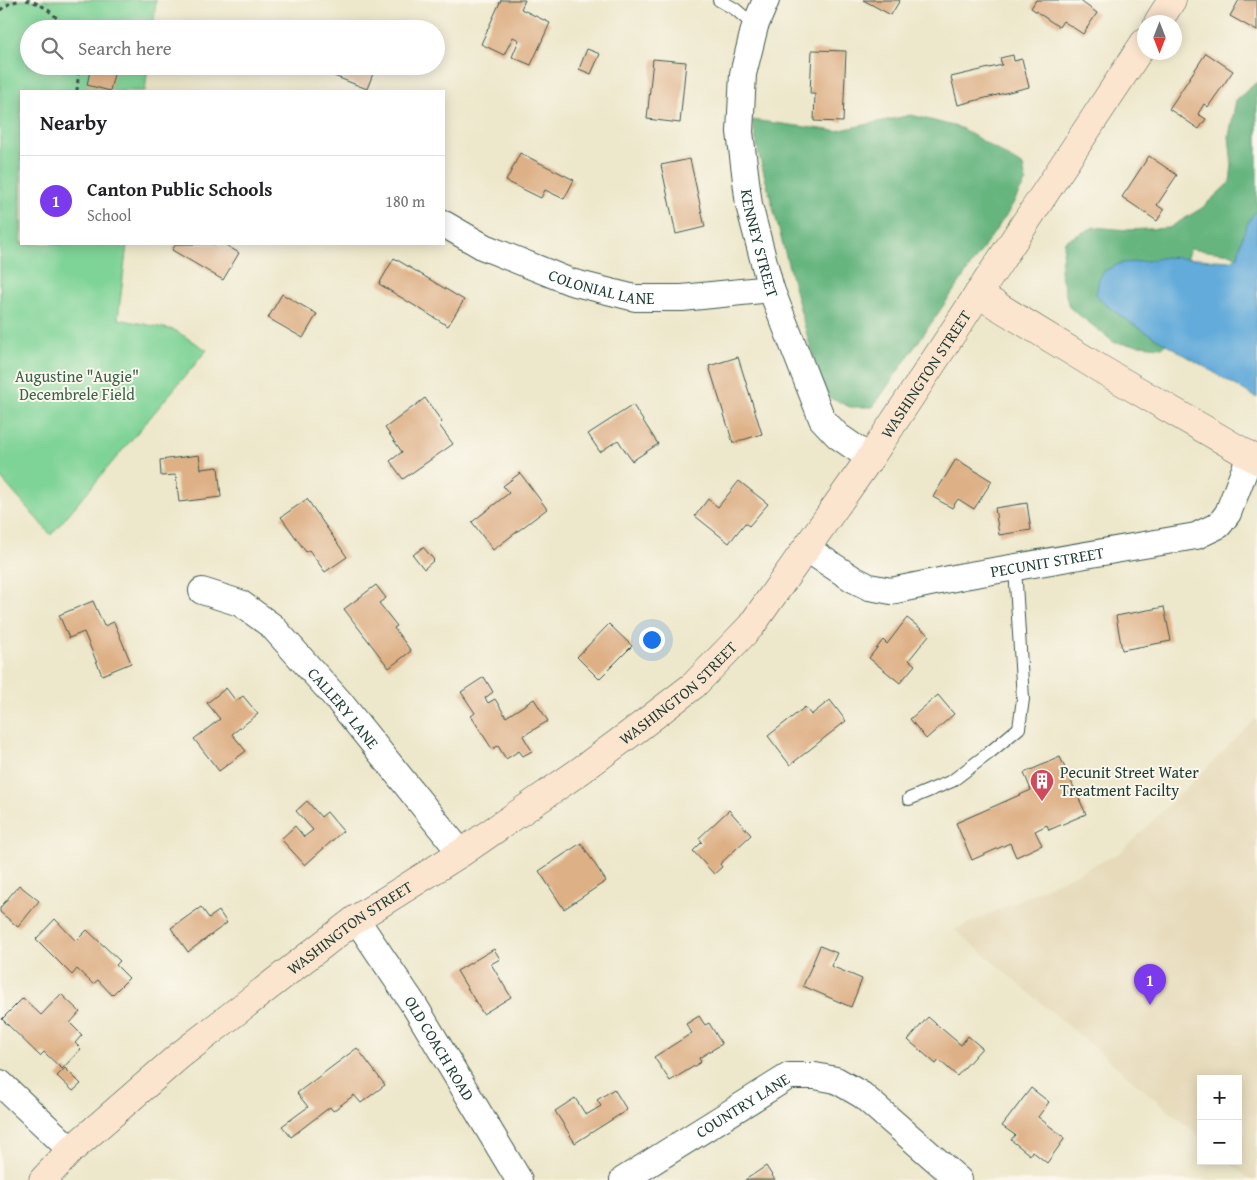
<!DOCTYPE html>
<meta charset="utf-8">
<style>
:root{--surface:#fff;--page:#f6f6f6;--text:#202124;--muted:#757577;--line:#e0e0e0;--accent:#7c3aed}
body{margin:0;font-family:"Gentium Book Plus",serif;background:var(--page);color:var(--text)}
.controls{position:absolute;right:15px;bottom:15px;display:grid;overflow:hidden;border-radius:0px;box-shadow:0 2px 12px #0003}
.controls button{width:45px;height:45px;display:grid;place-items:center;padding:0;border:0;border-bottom:1px solid var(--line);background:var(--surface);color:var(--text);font:25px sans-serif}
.compass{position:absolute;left:1137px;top:15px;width:45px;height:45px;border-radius:50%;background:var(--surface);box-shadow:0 2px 12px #0003;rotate:180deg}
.you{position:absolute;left:651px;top:639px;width:18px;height:18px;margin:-12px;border:4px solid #fff;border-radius:50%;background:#1a73e8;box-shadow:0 0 0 8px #1a73e833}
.badge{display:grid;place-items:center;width:32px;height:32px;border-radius:50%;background:var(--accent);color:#fff;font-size:16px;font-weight:700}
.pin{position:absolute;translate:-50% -41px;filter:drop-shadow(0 1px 2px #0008)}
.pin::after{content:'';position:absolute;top:26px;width:18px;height:15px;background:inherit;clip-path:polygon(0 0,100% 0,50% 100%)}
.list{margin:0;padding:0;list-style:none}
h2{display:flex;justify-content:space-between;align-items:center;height:65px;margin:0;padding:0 20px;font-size:21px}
h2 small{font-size:16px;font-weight:400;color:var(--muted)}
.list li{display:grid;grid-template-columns:32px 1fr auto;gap:15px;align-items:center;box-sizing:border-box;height:90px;padding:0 20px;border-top:1px solid var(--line)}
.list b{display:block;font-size:19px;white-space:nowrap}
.list p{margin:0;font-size:16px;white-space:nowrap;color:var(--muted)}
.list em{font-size:16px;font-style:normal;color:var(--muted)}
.icon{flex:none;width:28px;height:28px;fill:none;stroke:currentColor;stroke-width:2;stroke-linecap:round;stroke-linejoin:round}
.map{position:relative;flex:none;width:1257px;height:1180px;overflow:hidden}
.search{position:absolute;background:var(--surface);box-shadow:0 2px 12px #0003;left:20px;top:20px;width:425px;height:55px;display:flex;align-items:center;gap:12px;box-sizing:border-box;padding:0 18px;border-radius:28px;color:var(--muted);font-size:19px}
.panel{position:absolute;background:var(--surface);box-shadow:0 2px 12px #0003;left:20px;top:90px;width:425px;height:155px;border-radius:0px}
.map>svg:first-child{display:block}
.built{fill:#e6daba}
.green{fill:#7ed396;stroke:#4e8865}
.forest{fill:#66b57f;stroke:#42795a}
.water{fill:#63abda;stroke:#417487}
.building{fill:#deb086}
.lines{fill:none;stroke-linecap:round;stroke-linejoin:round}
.lane-casing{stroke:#3e564b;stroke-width:14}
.street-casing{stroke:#3e564b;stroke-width:28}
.secondary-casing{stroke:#3e564b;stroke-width:29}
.path{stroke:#3e564b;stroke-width:3;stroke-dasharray:4 4;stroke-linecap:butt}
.lane{stroke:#fff;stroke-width:12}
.street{stroke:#fff;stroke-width:26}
.secondary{stroke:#fbe5cf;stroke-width:28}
.labels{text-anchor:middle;stroke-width:4;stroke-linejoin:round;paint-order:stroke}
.street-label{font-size:16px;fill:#1f3d34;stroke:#fbf7ec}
.park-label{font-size:16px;fill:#37624c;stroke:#fbf7ec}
.poi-label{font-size:16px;fill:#1f3d34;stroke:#fbf7ec;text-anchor:start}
</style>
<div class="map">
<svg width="1257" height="1180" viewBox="0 0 1257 1180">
<rect width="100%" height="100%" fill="#fbf7ec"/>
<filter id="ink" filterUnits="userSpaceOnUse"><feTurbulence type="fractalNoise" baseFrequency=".02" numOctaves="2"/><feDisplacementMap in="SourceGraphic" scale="10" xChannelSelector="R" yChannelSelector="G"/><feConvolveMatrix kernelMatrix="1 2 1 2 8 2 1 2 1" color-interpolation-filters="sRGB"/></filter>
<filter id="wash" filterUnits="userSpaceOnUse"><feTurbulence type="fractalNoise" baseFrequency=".0096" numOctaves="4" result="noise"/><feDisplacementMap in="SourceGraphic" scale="20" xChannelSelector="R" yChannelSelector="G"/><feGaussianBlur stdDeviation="1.12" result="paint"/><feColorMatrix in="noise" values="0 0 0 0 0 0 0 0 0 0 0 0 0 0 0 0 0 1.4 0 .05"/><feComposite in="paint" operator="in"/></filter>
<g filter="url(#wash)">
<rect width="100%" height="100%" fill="#ede7cb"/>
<!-- built -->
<polygon class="built" points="1257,718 1257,1180 1250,1180 1228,1161 1238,1161 1238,1079 1201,1079 1201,1138 955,930 1120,853"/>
<!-- green -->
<polygon class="green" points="2,0 156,0 153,29 29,29 29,66 148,66 145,91 21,91 21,244 127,244 118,319 174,330 207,350 51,535 0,477 0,2"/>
<!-- forest -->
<g class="forest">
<polygon points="1257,82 1257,269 1232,254 1190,249 1179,278 1181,333 1162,347 1115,343 1069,307 1060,271 1065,241 1094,227 1127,230 1169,228 1202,208 1230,182 1232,165 1229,136 1236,100"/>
<polygon points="911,115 961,128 1023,166 1026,181 1007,214 873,407 850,407 828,397 811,350 759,155 752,120 836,131"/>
</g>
<!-- water -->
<path class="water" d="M1257,210V398L1126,320L1101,301L1096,294L1099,279L1104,271L1121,263L1147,261L1165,257L1231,261L1238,256C1241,240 1245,222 1257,210Z"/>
<g id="blocks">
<!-- building -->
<g class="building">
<polygon points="501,0 525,0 521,9 550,23 531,65 512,57 519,40 513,37 504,55 481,44"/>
<polygon points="863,0 900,0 891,15"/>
<polygon points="1036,0 1079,0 1097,13 1083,34 1063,21 1059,27 1031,8"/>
<polygon points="1239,0 1257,0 1257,31 1230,16"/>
<polygon points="587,49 600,54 591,74 579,69"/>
<polygon points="812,50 846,51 843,122 814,121 815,94 810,94"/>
<polygon points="1206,53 1233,71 1208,107 1204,104 1198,114 1206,119 1199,129 1169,109"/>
<polygon points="1013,55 1014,61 1022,59 1029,87 958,105 951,77 1002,65 1000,58"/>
<polygon points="653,59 686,62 680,123 647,119"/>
<polygon points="91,66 115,70 110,91 87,85"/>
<polygon points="321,66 376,66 367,89 319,70"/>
<polygon points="520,153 574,180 564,199 545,190 541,198 506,181"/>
<polygon points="1149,156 1177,175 1157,205 1164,210 1157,221 1122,197"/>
<polygon points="690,159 705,227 676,234 661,165"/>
<polygon points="176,244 224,244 239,253 223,280 172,250"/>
<polygon points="394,258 464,300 448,326 379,284"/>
<polygon points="282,294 317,314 303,338 268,318"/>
<polygon points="738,357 762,434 733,443 709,366"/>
<polygon points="425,398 442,422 439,425 453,444 403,479 390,461 402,452 385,428"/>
<polygon points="633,405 658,444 632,461 618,440 600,452 588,434"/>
<polygon points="199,455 201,469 218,467 221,497 179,502 176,475 161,476 160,460"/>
<polygon points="956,459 992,481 974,509 958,499 952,508 933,497"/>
<polygon points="520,473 547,509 493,550 472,522 509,493 503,486"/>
<polygon points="739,481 768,504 749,526 745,523 729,543 695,516 708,499 718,507"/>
<polygon points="307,499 347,557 325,572 309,550 306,552 281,517"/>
<polygon points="1027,503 1031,530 999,535 995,508"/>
<polygon points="423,547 434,560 424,569 413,555"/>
<polygon points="376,585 386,598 379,603 397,626 394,628 411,651 389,668 344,609"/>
<polygon points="93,601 104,626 114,622 131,663 102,675 84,632 69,638 59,615"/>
<polygon points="1164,607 1171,641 1122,650 1116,616"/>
<polygon points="907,618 929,635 909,660 915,665 900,683 869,658 883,640 887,644"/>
<polygon points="609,624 632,646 599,679 577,657"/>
<polygon points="484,677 493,692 485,698 488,703 495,699 506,717 534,699 548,721 523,736 532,751 523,756 519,751 506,759 498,746 492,749 471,716 475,713 461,692"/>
<polygon points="226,688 236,701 243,696 258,714 232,734 246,751 219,771 194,739 220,719 207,703"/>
<polygon points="938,695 954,714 926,739 910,719"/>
<polygon points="830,700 846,721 790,765 768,736 805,707 811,715"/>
<polygon points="1060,757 1086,814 1049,830 1047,825 1035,831 1042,845 1016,857 1010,843 972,860 956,823 1031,790 1024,773"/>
<polygon points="307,801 321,817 327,812 343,831 305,865 281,839 295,826 304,837 313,830 296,811"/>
<polygon points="729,810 751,835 720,864 722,867 714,874 693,851 702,842 699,838"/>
<polygon points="581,843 606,881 564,909 539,871"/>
<polygon points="19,885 39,901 18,927 0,912 0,908"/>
<polygon points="201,907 209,918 219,911 227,923 188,952 171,928"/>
<polygon points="55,919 76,941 87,930 120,961 116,965 129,978 112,995 98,980 93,984 77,969 72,975 36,939"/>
<polygon points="820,946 837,953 831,966 862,979 851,1007 803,986"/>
<polygon points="494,949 500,959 491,964 511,997 483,1014 457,971"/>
<polygon points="61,994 80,1012 70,1023 82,1035 75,1043 81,1049 62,1069 44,1052 40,1056 2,1019 23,998 41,1015"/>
<polygon points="699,1016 705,1025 709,1023 722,1044 699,1058 701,1062 670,1081 654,1057 692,1033 686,1024"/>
<polygon points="928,1017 961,1045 968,1036 982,1048 957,1076 939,1060 936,1064 908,1040"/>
<polygon points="357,1048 385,1085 361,1103 354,1095 333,1111 330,1107 291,1137 282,1126 308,1107 297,1093"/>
<polygon points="65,1068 81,1084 73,1091 57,1076"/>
<polygon points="1031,1088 1049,1102 1038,1117 1065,1138 1047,1163 1032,1151 1030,1155 1011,1140 1015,1135 1002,1126"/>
<polygon points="614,1089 627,1110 575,1143 555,1111 575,1098 586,1115 601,1106 597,1100"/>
<polygon points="766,1166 775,1180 745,1180"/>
</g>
</g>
</g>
<g filter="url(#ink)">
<use href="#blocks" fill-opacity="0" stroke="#3e564b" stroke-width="1"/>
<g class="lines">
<defs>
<g id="lane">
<polyline points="719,0 735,9 755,26"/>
<polyline points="909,799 952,781 989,753 1019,728 1023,699 1015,567"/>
</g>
<g id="street">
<path id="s1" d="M766,0L755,26L743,74L740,132L749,205L771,289L822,419L838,436L870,458"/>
<path id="s2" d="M444,224L484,247L571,282L635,298H682L771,289"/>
<path id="s3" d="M807,549L853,579L869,587L891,591L964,576L1196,536L1219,525L1228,513L1250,456"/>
<path id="s4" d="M202,591L240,603L272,626L339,701L461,853"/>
<path id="s5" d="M356,919L414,1005L519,1180"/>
<polyline points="0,1083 71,1150"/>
<path id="s6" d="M623,1180L789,1076H815L836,1080L862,1095L959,1180"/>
</g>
<g id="secondary">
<polyline points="1158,22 1172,0"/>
<polyline points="978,294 1104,371 1257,460"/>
<path id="s7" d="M43,1180L71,1150L179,1056L356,919L461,853L580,771L638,728L694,685L751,626L870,458L1144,43"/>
</g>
</defs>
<!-- lane casing -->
<use href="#lane" class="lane-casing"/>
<!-- street casing -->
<use href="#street" class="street-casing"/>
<!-- secondary casing -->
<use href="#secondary" class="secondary-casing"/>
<!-- path -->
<g class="path">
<path d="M26,0C43,3 56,15 65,29"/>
<polyline points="0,10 10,3 21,0"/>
<polyline points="77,91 79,66"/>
</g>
<!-- lane -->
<use href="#lane" class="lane"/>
<!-- street -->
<use href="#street" class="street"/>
<!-- secondary -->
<use href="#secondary" class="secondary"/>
</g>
</g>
<!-- icons -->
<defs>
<symbol id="building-pin" viewBox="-11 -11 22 30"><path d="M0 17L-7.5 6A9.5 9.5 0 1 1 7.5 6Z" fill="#d1495b" stroke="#fbf7ec"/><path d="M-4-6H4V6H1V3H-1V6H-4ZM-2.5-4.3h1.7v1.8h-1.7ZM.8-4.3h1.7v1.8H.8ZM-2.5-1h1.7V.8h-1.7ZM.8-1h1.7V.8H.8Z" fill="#fff"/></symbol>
</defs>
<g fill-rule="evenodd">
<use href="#building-pin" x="1028" y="767" width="28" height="38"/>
</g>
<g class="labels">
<!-- street labels -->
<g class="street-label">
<text dy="6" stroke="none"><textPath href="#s1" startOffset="249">KENNEY STREET</textPath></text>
<text dy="6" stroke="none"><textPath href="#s2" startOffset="171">COLONIAL LANE</textPath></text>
<text dy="6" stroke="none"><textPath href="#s7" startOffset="1208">WASHINGTON STREET</textPath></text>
<text dy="6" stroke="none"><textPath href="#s3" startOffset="254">PECUNIT STREET</textPath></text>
<text dy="6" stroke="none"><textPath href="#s7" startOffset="802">WASHINGTON STREET</textPath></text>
<text dy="6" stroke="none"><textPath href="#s4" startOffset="188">CALLERY LANE</textPath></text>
<text dy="6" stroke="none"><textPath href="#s7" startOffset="398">WASHINGTON STREET</textPath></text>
<text dy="6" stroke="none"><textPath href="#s5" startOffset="154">OLD COACH ROAD</textPath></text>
<text dy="6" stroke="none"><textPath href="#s6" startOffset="141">COUNTRY LANE</textPath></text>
</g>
<!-- park labels -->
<g class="park-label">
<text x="77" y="382">Augustine "Augie"<tspan x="77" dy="18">Decembrele Field</tspan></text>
</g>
<!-- poi labels -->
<g class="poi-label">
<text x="1060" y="778">Pecunit Street Water<tspan x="1060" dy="18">Treatment Facilty</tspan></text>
</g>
</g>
</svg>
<div class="controls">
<button>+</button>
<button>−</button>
</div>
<svg class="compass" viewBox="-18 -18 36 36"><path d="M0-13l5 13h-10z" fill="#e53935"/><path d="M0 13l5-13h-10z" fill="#757577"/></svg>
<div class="you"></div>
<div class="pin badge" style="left:1150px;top:1005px">1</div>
<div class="search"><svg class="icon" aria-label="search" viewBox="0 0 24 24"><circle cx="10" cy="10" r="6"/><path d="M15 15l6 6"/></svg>Search here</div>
<section class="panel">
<h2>Nearby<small></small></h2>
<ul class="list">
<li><span class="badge">1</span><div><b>Canton Public Schools</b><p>School</p></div><em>180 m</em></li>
</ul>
</section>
</div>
